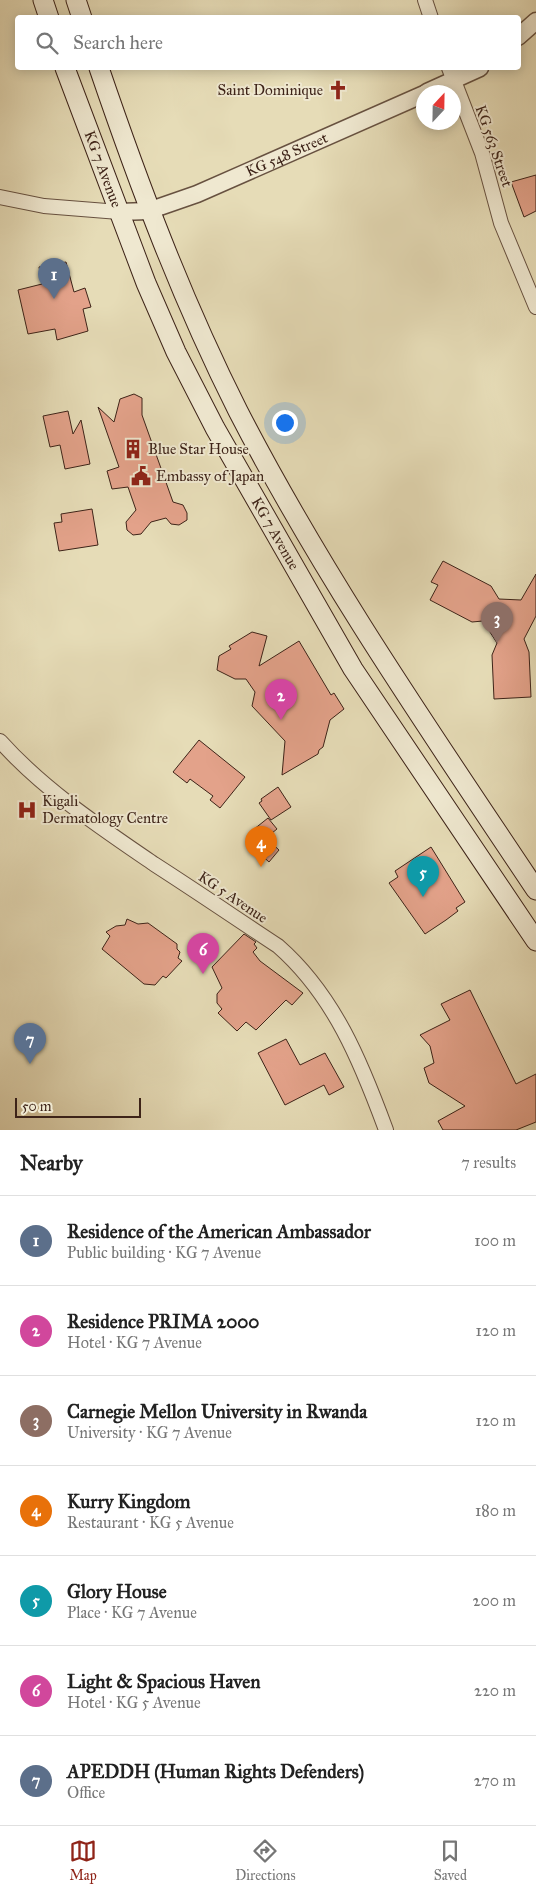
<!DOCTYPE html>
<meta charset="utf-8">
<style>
:root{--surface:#fff;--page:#f2f2f2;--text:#222;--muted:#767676;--line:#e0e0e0;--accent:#8f2418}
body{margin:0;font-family:"IM FELL Great Primer",serif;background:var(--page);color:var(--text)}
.compass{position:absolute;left:416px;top:85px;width:45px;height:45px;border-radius:50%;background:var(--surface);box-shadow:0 2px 12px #0003;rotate:22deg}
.scale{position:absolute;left:15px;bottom:12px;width:126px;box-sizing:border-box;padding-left:5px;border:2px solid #3d2318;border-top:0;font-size:14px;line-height:18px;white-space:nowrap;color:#3d2318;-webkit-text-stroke:4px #efe8d0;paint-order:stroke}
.you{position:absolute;left:284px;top:422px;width:18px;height:18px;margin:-12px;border:4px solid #fff;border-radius:50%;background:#1a73e8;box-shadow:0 0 0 8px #1a73e833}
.badge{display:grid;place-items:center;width:32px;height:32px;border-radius:50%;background:var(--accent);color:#fff;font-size:16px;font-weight:700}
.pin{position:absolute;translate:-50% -41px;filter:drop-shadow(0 1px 2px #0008)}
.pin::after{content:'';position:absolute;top:26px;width:18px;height:15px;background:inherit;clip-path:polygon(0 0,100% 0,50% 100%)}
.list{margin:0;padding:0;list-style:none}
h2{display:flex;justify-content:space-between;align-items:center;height:65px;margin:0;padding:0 20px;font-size:21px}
h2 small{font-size:16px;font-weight:400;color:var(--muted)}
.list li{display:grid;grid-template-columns:32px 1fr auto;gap:15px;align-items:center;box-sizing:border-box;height:90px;padding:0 20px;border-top:1px solid var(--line)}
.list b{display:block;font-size:19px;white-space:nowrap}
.list p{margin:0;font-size:16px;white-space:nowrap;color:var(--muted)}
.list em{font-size:16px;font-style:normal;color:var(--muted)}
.icon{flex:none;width:28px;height:28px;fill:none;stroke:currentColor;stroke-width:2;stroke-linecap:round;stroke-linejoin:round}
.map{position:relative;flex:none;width:536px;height:1130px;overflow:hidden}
.search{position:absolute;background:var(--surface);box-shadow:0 2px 12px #0003;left:15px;right:15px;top:15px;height:55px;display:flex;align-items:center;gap:12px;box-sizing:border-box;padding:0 18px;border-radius:5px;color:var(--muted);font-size:19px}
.sheet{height:695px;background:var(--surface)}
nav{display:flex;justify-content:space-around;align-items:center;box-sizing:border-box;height:70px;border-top:1px solid var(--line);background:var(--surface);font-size:14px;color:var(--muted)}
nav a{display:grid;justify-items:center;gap:2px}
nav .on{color:var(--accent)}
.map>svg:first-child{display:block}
.building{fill:#e3a28a;stroke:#3d2318}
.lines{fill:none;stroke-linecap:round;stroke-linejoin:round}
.minor-casing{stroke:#675140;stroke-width:16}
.tertiary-casing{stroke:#675140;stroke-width:19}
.secondary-casing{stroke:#3d2318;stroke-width:21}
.minor{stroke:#efe8d0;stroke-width:14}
.tertiary{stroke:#efe8d0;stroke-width:16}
.secondary{stroke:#efe8d0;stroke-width:19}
.labels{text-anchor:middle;stroke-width:4;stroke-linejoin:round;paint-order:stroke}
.poi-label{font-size:15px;fill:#3d2318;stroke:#efe8d0;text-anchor:start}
.street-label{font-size:15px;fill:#3d2318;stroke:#efe8d0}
</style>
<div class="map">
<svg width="536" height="1130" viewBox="0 0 536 1130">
<rect width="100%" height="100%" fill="#e6dcb7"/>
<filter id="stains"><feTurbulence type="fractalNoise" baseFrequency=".004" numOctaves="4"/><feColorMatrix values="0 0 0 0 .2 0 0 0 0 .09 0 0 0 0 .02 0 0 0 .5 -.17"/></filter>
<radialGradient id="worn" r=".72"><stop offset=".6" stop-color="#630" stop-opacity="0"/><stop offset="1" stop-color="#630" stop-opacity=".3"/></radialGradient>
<!-- building -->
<g class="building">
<polygon points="536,175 536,211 524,217 511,182"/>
<polygon points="66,262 74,292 85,288 91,307 83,309 88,331 57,340 55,329 28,334 18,290 42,284 39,267"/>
<polygon points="134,394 142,398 142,415 173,502 183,505 187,513 187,520 179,525 171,524 166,518 151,522 141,534 133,535 127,530 126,522 136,510 128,487 112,489 107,471 119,467 98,407 114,422 120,399"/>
<polygon points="68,411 73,434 81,420 90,464 65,469 60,445 50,447 43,416"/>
<polygon points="92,509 98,545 59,551 54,523 62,522 61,514"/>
<polygon points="443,561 491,586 499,599 521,600 536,574 536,616 524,639 529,652 531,697 494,699 492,655 497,643 483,621 472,622 430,600 438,585 431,582"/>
<polygon points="252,632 267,636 259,666 299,641 331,695 334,693 344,709 330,720 323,747 319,750 318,754 282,775 285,741 252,706 255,692 246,679 235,679 217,670 219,656 231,649 229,646"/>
<polygon points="199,740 245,777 220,808 210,800 213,796 190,779 187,783 173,772"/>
<polygon points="278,787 291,807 271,820 259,803 262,801 261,799"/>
<polygon points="268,818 277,829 262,841 253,830"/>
<polygon points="268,840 279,850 269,862 258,852"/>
<polygon points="431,847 465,902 456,908 458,911 446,920 425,934 389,883 398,877 395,871"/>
<polygon points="127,919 138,924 148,923 177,944 177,949 180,952 178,958 182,961 166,978 163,976 155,985 144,984 102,949 110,936 106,932 116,926 125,925"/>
<polygon points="244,934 256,942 254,944 257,948 253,952 260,961 303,993 292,1005 286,1000 256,1030 246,1022 237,1031 218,1013 222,1009 217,1003 217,994 222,988 212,967"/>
<polygon points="470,990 516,1084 536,1074 536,1122 516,1130 443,1130 438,1121 465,1106 429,1083 424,1068 434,1063 430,1046 420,1035 450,1020 441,1004"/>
<polygon points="286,1039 300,1065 325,1053 344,1087 329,1095 324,1085 285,1105 258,1053"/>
</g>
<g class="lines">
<defs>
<g id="minor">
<polyline points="425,0 431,18"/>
<polyline points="449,68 482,153 501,223 536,307"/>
<polyline points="0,197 44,206 119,212"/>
<path d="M0,741C44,790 100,827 154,864C196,891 237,919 278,946C334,995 361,1062 386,1130"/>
</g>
<g id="tertiary">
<polyline points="518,37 536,21"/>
<polyline points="427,92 480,68"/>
<path id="s1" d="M119,212L148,211L197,194L424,94"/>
</g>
<g id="secondary">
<polyline points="43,0 49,18"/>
<polyline points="76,0 82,18"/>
<path id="s2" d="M65,68L146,283L176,352L215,428L353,669L536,941"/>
<path d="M99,68C139,185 182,300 238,411C324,578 432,734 536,890"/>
</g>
</defs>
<!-- minor casing -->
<use href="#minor" class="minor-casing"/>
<!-- tertiary casing -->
<use href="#tertiary" class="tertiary-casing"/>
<!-- secondary casing -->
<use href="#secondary" class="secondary-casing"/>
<!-- minor -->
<use href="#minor" class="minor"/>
<!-- tertiary -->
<use href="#tertiary" class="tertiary"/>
<!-- secondary -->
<use href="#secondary" class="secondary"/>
</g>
<!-- icons -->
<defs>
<symbol id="church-bare" viewBox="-9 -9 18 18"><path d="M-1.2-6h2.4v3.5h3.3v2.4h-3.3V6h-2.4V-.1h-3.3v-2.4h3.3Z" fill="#8f2418" stroke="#efe8d0" stroke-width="2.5" paint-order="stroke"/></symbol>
<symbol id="building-bare" viewBox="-9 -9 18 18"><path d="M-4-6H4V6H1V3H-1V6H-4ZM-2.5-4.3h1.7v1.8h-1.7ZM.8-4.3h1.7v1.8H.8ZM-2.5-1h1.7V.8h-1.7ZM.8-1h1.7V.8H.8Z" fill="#8f2418" stroke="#efe8d0" stroke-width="2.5" paint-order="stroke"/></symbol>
<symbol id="civic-bare" viewBox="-9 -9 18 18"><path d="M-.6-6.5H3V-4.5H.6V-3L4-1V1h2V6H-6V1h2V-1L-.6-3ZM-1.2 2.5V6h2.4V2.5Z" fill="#8f2418" stroke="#efe8d0" stroke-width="2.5" paint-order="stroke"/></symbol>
<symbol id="hospital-bare" viewBox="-9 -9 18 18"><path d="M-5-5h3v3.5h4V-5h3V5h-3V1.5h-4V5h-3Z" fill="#8f2418" stroke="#efe8d0" stroke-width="2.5" paint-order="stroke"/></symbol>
</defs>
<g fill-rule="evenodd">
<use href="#church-bare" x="324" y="76" width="28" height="28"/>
<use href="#building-bare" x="119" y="435" width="28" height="28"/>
<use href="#civic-bare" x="127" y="462" width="28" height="28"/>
<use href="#hospital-bare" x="13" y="796" width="28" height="28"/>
</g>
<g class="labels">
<!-- poi labels -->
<g class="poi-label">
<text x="323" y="95" text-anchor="end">Saint Dominique</text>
<text x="148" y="454">Blue Star House</text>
<text x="156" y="481">Embassy of Japan</text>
<text x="42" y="806">Kigali<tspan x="42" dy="17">Dermatology Centre</tspan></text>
</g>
<!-- street labels -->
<g class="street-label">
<text transform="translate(494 146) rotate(71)" y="5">KG 563 Street</text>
<text dy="5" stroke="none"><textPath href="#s1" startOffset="179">KG 548 Street</textPath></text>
<text dy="5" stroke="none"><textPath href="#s2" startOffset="108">KG 7 Avenue</textPath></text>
<text dy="5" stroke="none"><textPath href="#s2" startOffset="512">KG 7 Avenue</textPath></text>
<text transform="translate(233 897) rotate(34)" y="5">KG 5 Avenue</text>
</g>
</g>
<rect width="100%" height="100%" filter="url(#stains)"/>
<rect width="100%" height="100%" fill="url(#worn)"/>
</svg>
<svg class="compass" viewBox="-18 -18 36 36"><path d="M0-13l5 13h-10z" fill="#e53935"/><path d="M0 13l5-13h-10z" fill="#767676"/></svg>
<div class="scale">50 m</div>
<div class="you"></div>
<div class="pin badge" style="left:54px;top:299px;background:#5c6f8a">1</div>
<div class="pin badge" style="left:281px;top:720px;background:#d1479c">2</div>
<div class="pin badge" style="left:497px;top:643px;background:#8d6e63">3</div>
<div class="pin badge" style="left:261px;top:867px;background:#e8710a">4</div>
<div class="pin badge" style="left:423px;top:897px;background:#0f9aa8">5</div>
<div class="pin badge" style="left:203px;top:974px;background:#d1479c">6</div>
<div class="pin badge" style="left:30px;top:1064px;background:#5c6f8a">7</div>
<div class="search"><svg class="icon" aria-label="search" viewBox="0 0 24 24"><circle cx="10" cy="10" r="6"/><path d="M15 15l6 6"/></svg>Search here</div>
</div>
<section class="sheet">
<h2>Nearby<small>7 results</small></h2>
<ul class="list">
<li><span class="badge" style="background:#5c6f8a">1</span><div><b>Residence of the American Ambassador</b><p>Public building · KG 7 Avenue</p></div><em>100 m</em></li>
<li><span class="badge" style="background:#d1479c">2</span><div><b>Residence PRIMA 2000</b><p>Hotel · KG 7 Avenue</p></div><em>120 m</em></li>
<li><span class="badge" style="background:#8d6e63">3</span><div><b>Carnegie Mellon University in Rwanda</b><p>University · KG 7 Avenue</p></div><em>120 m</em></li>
<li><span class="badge" style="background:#e8710a">4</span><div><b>Kurry Kingdom</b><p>Restaurant · KG 5 Avenue</p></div><em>180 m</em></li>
<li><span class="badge" style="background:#0f9aa8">5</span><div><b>Glory House</b><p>Place · KG 7 Avenue</p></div><em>200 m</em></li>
<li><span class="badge" style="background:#d1479c">6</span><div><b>Light &amp; Spacious Haven</b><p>Hotel · KG 5 Avenue</p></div><em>220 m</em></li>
<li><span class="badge" style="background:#5c6f8a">7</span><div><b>APEDDH (Human Rights Defenders)</b><p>Office</p></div><em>270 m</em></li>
</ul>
</section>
<nav>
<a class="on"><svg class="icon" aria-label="map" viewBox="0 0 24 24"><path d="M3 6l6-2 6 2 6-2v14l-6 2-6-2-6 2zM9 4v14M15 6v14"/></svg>Map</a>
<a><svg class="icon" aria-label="directions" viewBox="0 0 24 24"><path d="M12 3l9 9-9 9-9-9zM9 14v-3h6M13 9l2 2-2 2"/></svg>Directions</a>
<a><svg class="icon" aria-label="saved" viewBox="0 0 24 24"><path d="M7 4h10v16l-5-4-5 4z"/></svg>Saved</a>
</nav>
